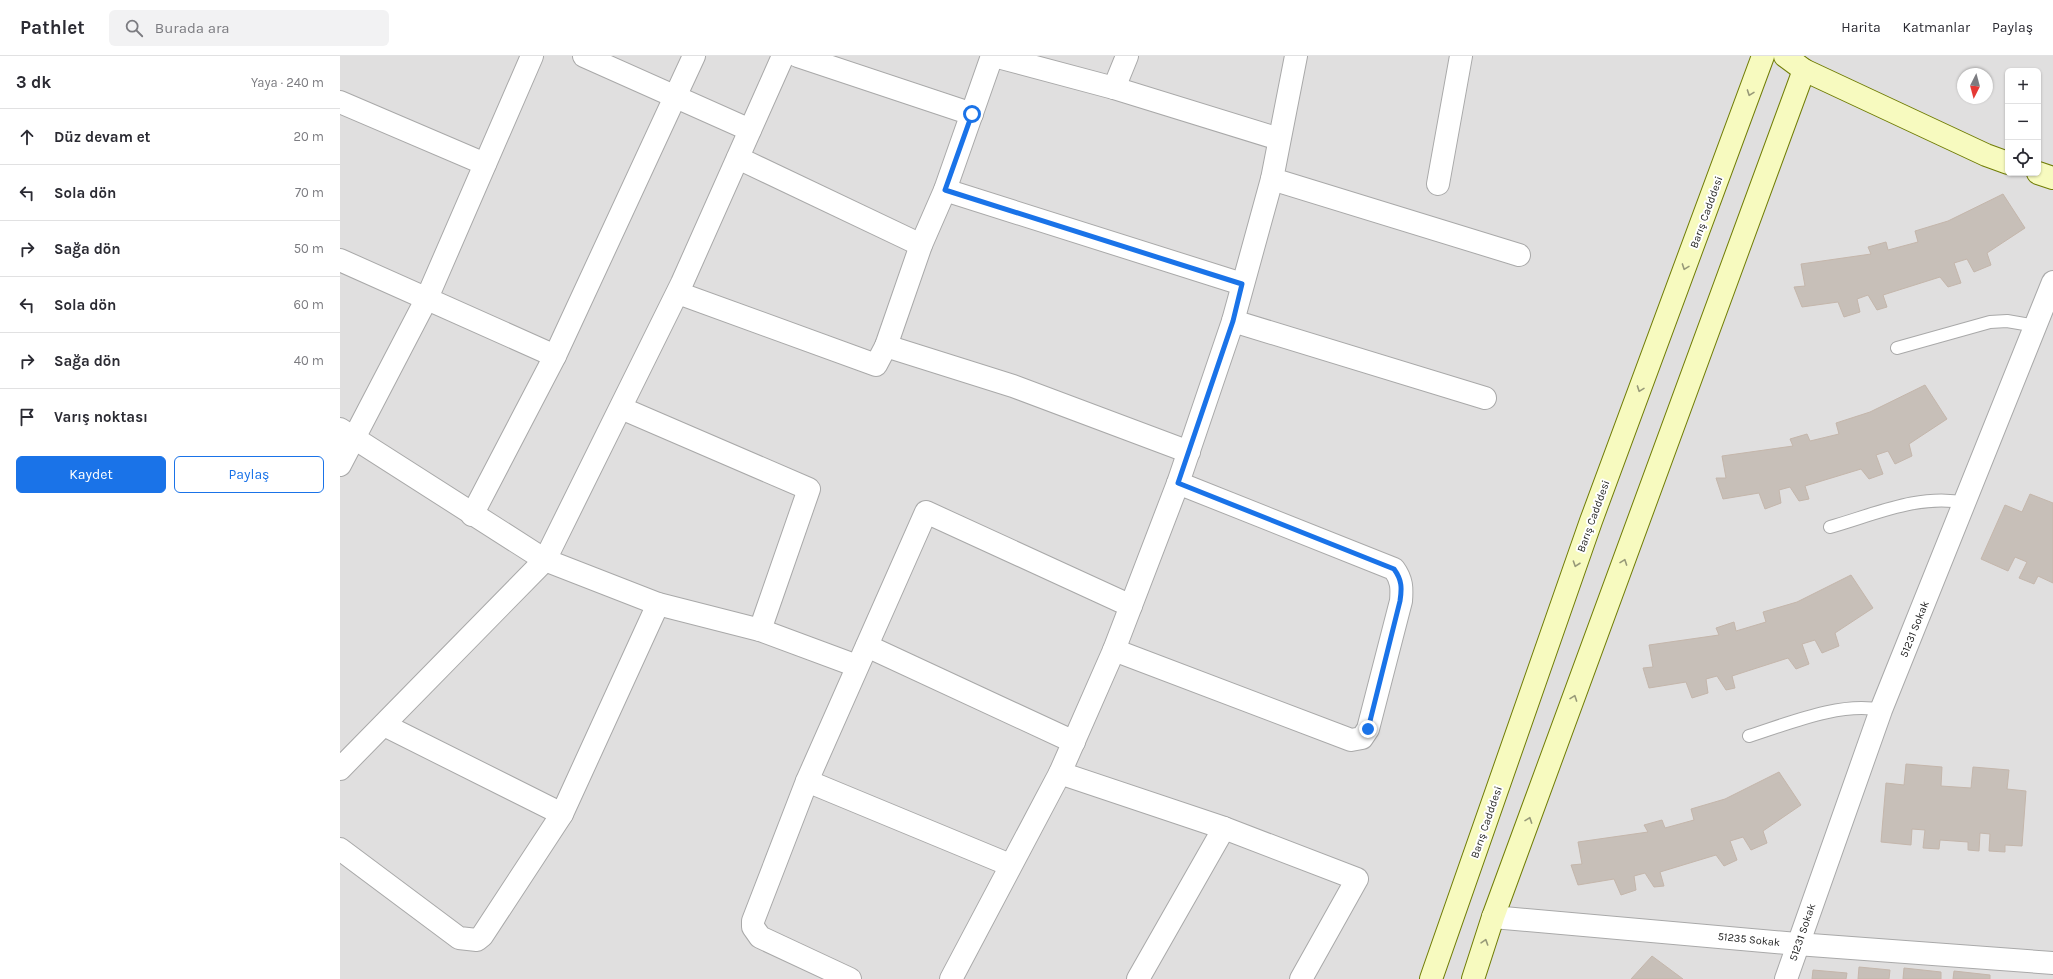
<!DOCTYPE html>
<html lang="tr">
<meta charset="utf-8">
<style>
:root{--surface:#fff;--page:#f2f2f3;--text:#2b2b33;--muted:#7c7c81;--line:#e1e1e2;--accent:#1a73e8}
body{margin:0;font-family:Karla,sans-serif;background:var(--page);color:var(--text)}
.controls{position:absolute;right:12px;top:12px;display:grid;overflow:hidden;border-radius:6px;box-shadow:0 1px 3px #0004}
.controls button{width:36px;height:36px;display:grid;place-items:center;padding:0;border:0;border-bottom:1px solid var(--line);background:var(--surface);color:var(--text);font:20px sans-serif}
.compass{position:absolute;left:1617px;top:12px;width:36px;height:36px;border-radius:50%;background:var(--surface);box-shadow:0 1px 3px #0004;rotate:186deg}
.stop{position:absolute;width:12px;height:12px;margin:-9px;border:3px solid #1a73e8;border-radius:50%;background:#fff}
.stop.end{background:#1a73e8;border-color:#fff;box-shadow:0 1px 4px #0008}
.list{margin:0;padding:0;list-style:none}
h2{display:flex;justify-content:space-between;align-items:center;height:52px;margin:0;padding:0 16px;font-size:17px}
h2 small{font-size:13px;font-weight:400;color:var(--muted)}
.list li{display:grid;grid-template-columns:26px 1fr auto;gap:12px;align-items:center;box-sizing:border-box;height:56px;padding:0 16px;border-top:1px solid var(--line)}
.list b{display:block;font-size:15px;white-space:nowrap}
.list em{font-size:13px;font-style:normal;color:var(--muted)}
.actions{display:flex;gap:8px;padding:12px 16px}
.actions a{flex:1;padding:9px 0;border:1px solid var(--accent);border-radius:6px;text-align:center;font-size:14px;color:var(--accent)}
.actions .main{background:var(--accent);color:#fff}
.icon{flex:none;width:22px;height:22px;fill:none;stroke:currentColor;stroke-width:2;stroke-linecap:round;stroke-linejoin:round}
.map{position:relative;flex:none;width:1713px;height:923px;overflow:hidden}
header{display:flex;align-items:center;gap:24px;box-sizing:border-box;height:56px;padding:0 20px;background:var(--surface);border-bottom:1px solid var(--line)}
header strong{font-size:19px}
nav{display:flex;gap:22px;margin-inline-start:auto;font-size:14px}
.search{width:280px;height:36px;background:var(--page);display:flex;align-items:center;gap:10px;box-sizing:border-box;padding:0 14px;border-radius:6px;color:var(--muted);font-size:15px}
main{display:flex}
aside{flex:1;background:var(--surface)}
.map>svg:first-child{display:block}
.residential{fill:#e0dfdf;fill-rule:evenodd}
.building{fill:#c7bfb8;stroke:#c4b6ab}
.lines{fill:none;stroke-linecap:round;stroke-linejoin:round}
.lane-casing{stroke:#a9a9a9;stroke-width:14}
.street-casing{stroke:#a9a9a9;stroke-width:24}
.secondary-casing{stroke:#707d05;stroke-width:24}
.lane{stroke:#fff;stroke-width:12}
.street{stroke:#fff;stroke-width:22}
.secondary{stroke:#f7fabf;stroke-width:22}
.oneway{stroke:#979978}
.route{stroke:#1a73e8;stroke-width:5}
.labels{text-anchor:middle;stroke-width:4;stroke-linejoin:round;paint-order:stroke}
.street-label{font-size:11px;fill:#222;stroke:#fff}
</style>
<header>
<strong>Pathlet</strong>
<div class="search"><svg class="icon" aria-label="search" viewBox="0 0 24 24"><circle cx="10" cy="10" r="6"/><path d="M15 15l6 6"/></svg>Burada ara</div>
<nav><a>Harita</a><a>Katmanlar</a><a>Paylaş</a></nav>
</header>
<main>
<aside>
<h2>3 dk<small>Yaya · 240 m</small></h2>
<ul class="list">
<li><svg class="icon" aria-label="ahead" viewBox="0 0 24 24"><path d="M12 20V5M6 11l6-6 6 6"/></svg><div><b>Düz devam et</b></div><em>20 m</em></li>
<li><svg class="icon" aria-label="left" viewBox="0 0 24 24"><path d="M17 20v-9H6M10 6l-5 5 5 5"/></svg><div><b>Sola dön</b></div><em>70 m</em></li>
<li><svg class="icon" aria-label="right" viewBox="0 0 24 24"><path d="M7 20v-9h11M14 6l5 5-5 5"/></svg><div><b>Sağa dön</b></div><em>50 m</em></li>
<li><svg class="icon" aria-label="left" viewBox="0 0 24 24"><path d="M17 20v-9H6M10 6l-5 5 5 5"/></svg><div><b>Sola dön</b></div><em>60 m</em></li>
<li><svg class="icon" aria-label="right" viewBox="0 0 24 24"><path d="M7 20v-9h11M14 6l5 5-5 5"/></svg><div><b>Sağa dön</b></div><em>40 m</em></li>
<li><svg class="icon" aria-label="arrive" viewBox="0 0 24 24"><path d="M6 21V4h12l-3 4 3 4H6"/></svg><div><b>Varış noktası</b></div></li>
</ul>
<div class="actions"><a class="main">Kaydet</a><a>Paylaş</a></div>
</aside>
<div class="map">
<svg width="1713" height="923" viewBox="0 0 1713 923">
<rect width="100%" height="100%" fill="#f2efe9"/>
<!-- residential -->
<path class="residential" d="M0,0H1713V923H0ZM1668,15H1698V117H1668ZM1623,18H1647V42H1623Z"/>
<!-- building -->
<g class="building">
<polygon points="1663,138 1685,172 1647,197 1651,209 1634,216 1627,203 1614,207 1621,227 1608,231 1600,221 1543,239 1547,251 1537,254 1528,239 1517,243 1520,256 1504,261 1498,246 1462,251 1454,231 1465,230 1461,208 1531,198 1528,191 1546,186 1548,194 1578,186 1575,175 1608,165"/>
<polygon points="1585,329 1607,363 1569,388 1572,400 1555,408 1548,395 1536,399 1543,418 1529,423 1521,413 1465,430 1469,443 1459,445 1450,431 1439,434 1441,447 1425,453 1419,437 1383,443 1376,422 1386,422 1382,400 1453,390 1450,383 1467,378 1470,385 1499,378 1496,367 1530,356"/>
<polygon points="1690,438 1713,447 1713,527 1698,520 1694,528 1679,522 1687,506 1675,501 1668,515 1641,503 1665,449 1682,456"/>
<polygon points="1511,519 1533,552 1495,577 1499,590 1482,597 1475,584 1462,588 1469,608 1456,613 1448,602 1392,620 1395,632 1386,634 1377,620 1366,623 1368,637 1352,642 1346,626 1309,632 1303,612 1313,611 1309,589 1379,579 1376,572 1394,566 1396,575 1426,566 1423,556 1457,546"/>
<polygon points="1566,708 1602,711 1601,730 1631,732 1633,711 1669,714 1667,733 1686,735 1682,790 1665,789 1665,796 1649,795 1650,778 1640,777 1639,795 1628,794 1628,786 1600,784 1599,793 1583,792 1585,774 1572,773 1571,789 1541,786 1546,727 1564,729"/>
<polygon points="1439,716 1461,749 1423,775 1427,787 1411,794 1403,781 1390,785 1397,804 1384,810 1376,799 1320,816 1324,830 1314,831 1305,817 1294,820 1296,834 1281,839 1274,823 1238,829 1231,809 1242,808 1238,786 1308,776 1304,769 1322,764 1325,772 1354,764 1351,753 1385,743"/>
<polygon points="1312,900 1343,923 1291,923"/>
<polygon points="1519,911 1550,914 1549,923 1518,923"/>
<polygon points="1564,912 1601,916 1601,923 1563,923"/>
<polygon points="1473,914 1507,917 1506,923 1472,923"/>
<polygon points="1614,915 1650,919 1650,923 1613,923"/>
</g>
<g class="lines">
<defs>
<g id="lane">
<polyline points="1557,292 1650,266 1667,265 1696,270"/>
<path d="M1490,471C1533,459 1581,437 1625,447"/>
<path d="M1409,680C1447,668 1502,645 1541,654"/>
</g>
<g id="street">
<polyline points="244,0 410,74"/>
<polyline points="458,0 632,58"/>
<polyline points="654,0 774,32 939,83"/>
<polyline points="774,32 787,0"/>
<polyline points="0,46 145,108"/>
<polyline points="398,102 581,189"/>
<polyline points="932,123 1179,199"/>
<polyline points="1098,128 1121,0"/>
<polyline points="605,134 902,228"/>
<polyline points="0,204 215,300"/>
<polyline points="338,237 536,309 546,290 581,189 605,134 652,0"/>
<polyline points="893,265 1145,342"/>
<polyline points="546,290 673,330 849,396"/>
<polyline points="281,352 469,433 420,574"/>
<polyline points="0,373 205,504 318,548 420,574 517,610"/>
<polyline points="0,409 87,242 192,0"/>
<polyline points="132,459 215,300 354,0"/>
<polyline points="527,590 734,686"/>
<path d="M774,594L1011,684L1022,682L1028,673L1061,545C1062,532 1062,524 1054,513L838,427"/>
<polyline points="44,669 222,758"/>
<polyline points="0,713 205,504 342,227 443,0"/>
<polyline points="720,717 884,772 1017,823 961,923"/>
<polyline points="467,725 670,809"/>
<polyline points="0,793 119,882 137,884 142,880 222,758 318,548"/>
<polyline points="1153,861 1457,888 1713,907"/>
<polyline points="510,923 420,881 413,871 413,865 467,725 586,456 791,550"/>
<polyline points="611,923 720,717 774,594 838,427 893,265 932,123 956,0"/>
<polyline points="798,923 884,772"/>
<polyline points="1446,923 1541,654 1713,226"/>
</g>
<g id="secondary">
<polyline points="1445,0 1464,14 1646,99 1668,107"/>
<polyline points="1698,117 1713,122"/>
<polyline points="1091,923 1251,465 1423,0"/>
<polyline points="1133,923 1153,861 1464,14"/>
</g>
</defs>
<!-- lane casing -->
<use href="#lane" class="lane-casing"/>
<!-- street casing -->
<use href="#street" class="street-casing"/>
<!-- secondary casing -->
<use href="#secondary" class="secondary-casing"/>
<!-- lane -->
<use href="#lane" class="lane"/>
<!-- street -->
<use href="#street" class="street"/>
<!-- secondary -->
<use href="#secondary" class="secondary"/>
</g>
<!-- one-way arrows -->
<defs><path id="oneway-chevron" d="M-2-3.5L2.5 0L-2 3.5" fill="none" stroke-width="1.6" stroke-linecap="round" stroke-linejoin="round"/></defs>
<g class="oneway">
<use href="#oneway-chevron" transform="translate(1410 37) rotate(110)"/>
<use href="#oneway-chevron" transform="translate(1345 211) rotate(110)"/>
<use href="#oneway-chevron" transform="translate(1300 333) rotate(110)"/>
<use href="#oneway-chevron" transform="translate(1284 506) rotate(-70)"/>
<use href="#oneway-chevron" transform="translate(1236 508) rotate(109)"/>
<use href="#oneway-chevron" transform="translate(1234 642) rotate(-70)"/>
<use href="#oneway-chevron" transform="translate(1189 764) rotate(-70)"/>
<use href="#oneway-chevron" transform="translate(1145 886) rotate(-72)"/>
</g>
<g class="lines">
<!-- route -->
<path class="route" d="M632,58L605,134L902,228L893,265L838,427L1054,513C1062,524 1062,532 1060,545L1028,673"/>
</g>
<g class="labels">
<!-- street labels -->
<g class="street-label">
<text transform="translate(1366 156) rotate(-70)" y="4">Barış Cadddesi</text>
<text transform="translate(1253 460) rotate(-70)" y="4">Barış Cadddesi</text>
<text transform="translate(1574 573) rotate(-68)" y="4">51231 Sokak</text>
<text transform="translate(1146 766) rotate(-71)" y="4">Barış Cadddesi</text>
<text transform="translate(1462 876) rotate(-71)" y="4">51231 Sokak</text>
<text transform="translate(1409 883) rotate(6)" y="4">51235 Sokak</text>
</g>
</g>
</svg>
<div class="controls">
<button>+</button>
<button>−</button>
<button><svg class="icon" aria-label="locate" viewBox="0 0 24 24"><circle cx="12" cy="12" r="6"/><path d="M12 2v4M12 18v4M2 12h4M18 12h4"/></svg></button>
</div>
<svg class="compass" viewBox="-18 -18 36 36"><path d="M0-13l5 13h-10z" fill="#e53935"/><path d="M0 13l5-13h-10z" fill="#7c7c81"/></svg>
<div class="stop" style="left:632px;top:58px"></div>
<div class="stop end" style="left:1028px;top:673px"></div>
</div>
</main>
